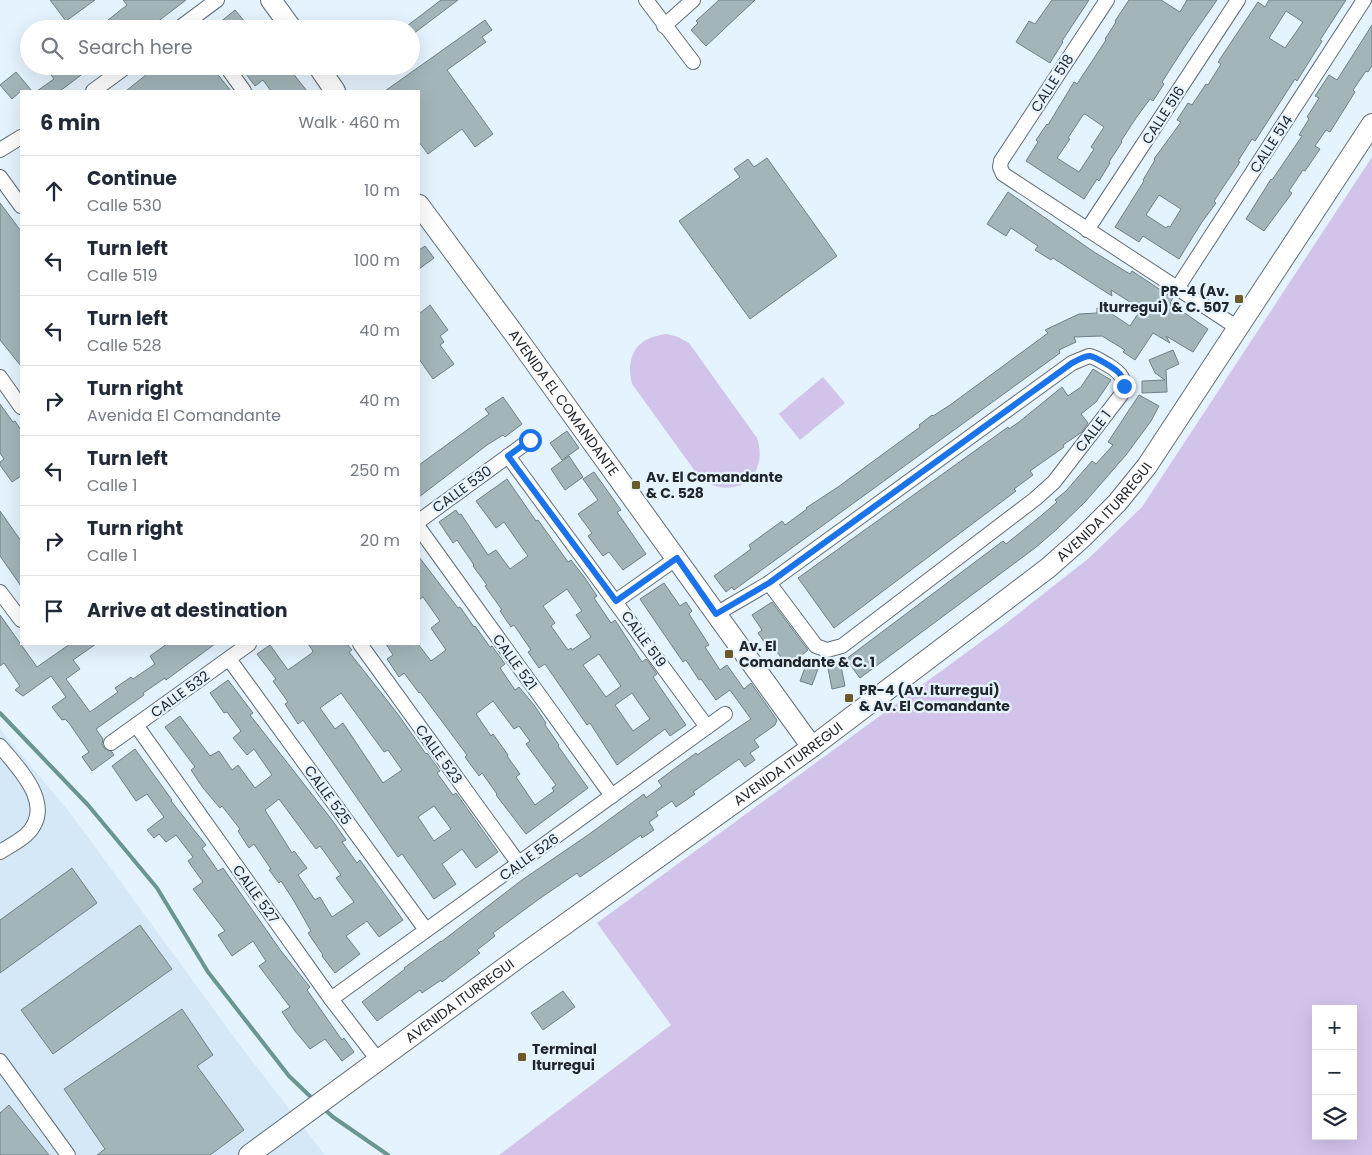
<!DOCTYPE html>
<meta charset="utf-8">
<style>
:root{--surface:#fff;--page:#f2f2f3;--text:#1f2937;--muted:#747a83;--line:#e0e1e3}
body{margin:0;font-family:Poppins,sans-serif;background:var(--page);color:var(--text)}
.controls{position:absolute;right:15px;bottom:15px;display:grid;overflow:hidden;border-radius:0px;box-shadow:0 5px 20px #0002}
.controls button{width:45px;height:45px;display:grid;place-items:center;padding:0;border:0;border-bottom:1px solid var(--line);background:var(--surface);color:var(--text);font:25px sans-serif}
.stop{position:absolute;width:15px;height:15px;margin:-11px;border:4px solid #1a73e8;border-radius:50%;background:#fff}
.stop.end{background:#1a73e8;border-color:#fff;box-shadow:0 1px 5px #0008}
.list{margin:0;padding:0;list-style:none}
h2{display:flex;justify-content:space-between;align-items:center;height:65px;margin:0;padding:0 20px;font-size:21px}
h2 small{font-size:16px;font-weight:400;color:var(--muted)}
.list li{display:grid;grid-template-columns:32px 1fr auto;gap:15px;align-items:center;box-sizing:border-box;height:70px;padding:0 20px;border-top:1px solid var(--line)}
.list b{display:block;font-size:19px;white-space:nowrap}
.list p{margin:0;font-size:16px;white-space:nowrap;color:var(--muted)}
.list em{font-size:16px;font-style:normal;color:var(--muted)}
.icon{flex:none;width:28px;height:28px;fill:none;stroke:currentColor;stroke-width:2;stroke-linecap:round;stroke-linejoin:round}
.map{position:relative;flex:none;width:1372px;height:1155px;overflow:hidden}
.search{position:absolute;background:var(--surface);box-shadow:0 5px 20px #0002;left:20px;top:20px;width:400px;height:55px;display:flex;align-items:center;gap:12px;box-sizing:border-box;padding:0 18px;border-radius:28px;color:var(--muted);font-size:19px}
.panel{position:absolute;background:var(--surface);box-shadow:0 5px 20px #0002;left:20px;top:90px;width:400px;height:555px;border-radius:0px}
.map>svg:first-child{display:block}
.built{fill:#d4e8f8}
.green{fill:#d2c3eb;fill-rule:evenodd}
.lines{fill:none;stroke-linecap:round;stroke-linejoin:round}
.stream{stroke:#6a9690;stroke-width:4}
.building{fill:#a3b5b9;stroke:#6f8184;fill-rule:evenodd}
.street-casing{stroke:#626e77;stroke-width:16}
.secondary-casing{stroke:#626e77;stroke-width:22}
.street{stroke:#fff;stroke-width:14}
.secondary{stroke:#fff;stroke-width:20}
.route{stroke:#1a73e8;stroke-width:6}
.poi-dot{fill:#6b5a28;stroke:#e5f3fe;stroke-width:2}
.labels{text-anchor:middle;stroke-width:4.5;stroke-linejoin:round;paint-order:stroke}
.street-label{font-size:14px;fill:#21262a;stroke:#e5f3fe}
.poi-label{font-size:14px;font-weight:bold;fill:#21262a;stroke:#e5f3fe;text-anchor:start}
</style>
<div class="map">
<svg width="1372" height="1155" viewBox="0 0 1372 1155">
<rect width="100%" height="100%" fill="#e5f3fe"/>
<!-- built -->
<polygon class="built" points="0,729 71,814 242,1048 325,1155 0,1155"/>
<!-- green -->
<g class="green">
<path d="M1372,157V1155H499L671,1025L597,923L1004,625L1089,558L1142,507ZM1316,1009H1353V1136H1316Z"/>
<path d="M667,334L678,337L689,343L757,438C770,477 734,503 700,478L632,384C625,355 637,337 667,334Z"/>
<polygon points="823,377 845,403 800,440 779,414"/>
</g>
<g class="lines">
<!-- stream -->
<g class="stream">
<polyline points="0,713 88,805 157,888 208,972 289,1076 314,1100"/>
<polyline points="323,1108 333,1117 388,1155"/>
</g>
</g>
<!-- building -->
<g class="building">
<polygon points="50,0 95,0 66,21"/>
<polygon points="123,0 186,0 148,29 101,29 110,22 108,20 127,5"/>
<polygon points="441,0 458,0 413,34 411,29 407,26"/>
<polygon points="719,0 755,0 706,46 691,30 698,23 696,21"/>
<polygon points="1052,0 1089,0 1062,41 1063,42 1050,63 1016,42 1029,21 1035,24"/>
<path d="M1129,0H1161L1180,12L1187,0H1217L1187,43L1162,82L1164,84L1153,101L1150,99L1136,118L1121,141L1122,142L1109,162L1110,163L1099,181L1097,179L1084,199L1026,161L1038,142L1036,140L1047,124L1048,125L1074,82L1077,84L1106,40L1105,39L1116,22L1115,21ZM1085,114L1104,127L1091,147L1094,149L1079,172L1057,158L1070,139L1068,138L1083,115Z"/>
<path d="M1269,0H1346L1320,40L1322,41L1297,81L1295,79L1255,141L1252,139L1238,161L1240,162L1214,201L1216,203L1202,222L1179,259L1143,236L1139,242L1115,227L1144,181L1143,180L1155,160L1154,159L1181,122L1177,120L1188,103L1192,105L1206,84L1208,85L1221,64L1218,62L1258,2L1265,7ZM1286,11L1303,22L1285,48L1269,38ZM1159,195L1181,209L1170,227L1168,226L1166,228L1146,215Z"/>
<polygon points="235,10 251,29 223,29 219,23"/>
<polygon points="485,20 492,30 482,37 486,42 447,70 493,134 475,147 462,129 428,154 419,142 419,91 385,91"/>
<polygon points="1372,25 1372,66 1368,72 1366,71 1353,90 1355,92 1330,132 1326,130 1315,146 1320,149 1305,171 1303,170 1289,191 1292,193 1264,231 1246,219 1271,179 1272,180 1302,136 1299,135 1309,119 1307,117 1319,98 1315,96 1329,75 1337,80"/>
<polygon points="45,66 93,66 60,91 37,91 54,79"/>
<polygon points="157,66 211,66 231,91 126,91"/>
<polygon points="240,66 287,66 307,91 271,91 263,80 255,86"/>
<polygon points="16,72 32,91 21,91 12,99 0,85"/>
<polygon points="767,158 837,256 750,319 679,221 740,177 734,169 748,159 754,167"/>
<polygon points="1008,192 1094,252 1130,274 1132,271 1173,298 1170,303 1208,329 1193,352 1166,336 1170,343 1153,333 1135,360 1123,352 1125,350 1102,336 1074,337 1076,342 1059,350 1060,353 734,590 732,587 726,592 714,576 751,549 749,545 782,521 785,525 807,509 806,508 838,487 920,427 919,425 932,415 933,416 950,405 1048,333 1045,330 1079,314 1097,313 1097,308 1112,308 1112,314 1130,326 1141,309 1111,290 1112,296 1053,258 1051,260 1035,250 1038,246 1011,228 1006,236 987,224"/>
<polygon points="0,203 21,231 21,366 0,340"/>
<polygon points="425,246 434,258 419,269 419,250"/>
<polygon points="430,305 448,330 440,336 444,342 440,345 454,364 433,379 419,359 419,314"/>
<polygon points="1173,350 1179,364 1166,370 1167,392 1142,393 1142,381 1165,380 1155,373 1149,360"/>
<polygon points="1093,369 1111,380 1096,402 1081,414 1088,423 1082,432 1063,445 1064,447 1030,471 1033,475 1014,489 1016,491 834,628 798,578 1008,427 1009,429 1019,422 1062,387 1068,396 1081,387"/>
<polygon points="1139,395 1159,406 1151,421 1126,455 1085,502 1056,530 1035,548 860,678 846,659 1003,541 1006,544 1042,515 1057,502 1055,500 1066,491 1092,461 1096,464 1113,445 1108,442"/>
<polygon points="503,397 522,424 505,437 503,435 487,445 419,497 419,465 489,414 485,409"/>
<polygon points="0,404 13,422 15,421 21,430 21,476 12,482 0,465 0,462 4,459 0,453"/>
<polygon points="567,431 579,448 562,460 550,443"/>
<polygon points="569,456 583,477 565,490 551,469"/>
<polygon points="594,472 621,510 617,512 646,554 623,570 609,552 603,556 588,536 592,533 578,514 598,500 583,479"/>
<path d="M507,479L536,521L538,520L568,562L571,560L585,578L597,596L594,598L611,623L615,620L642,662L646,659L650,664L657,674L653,677L686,725L670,736L665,729L617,765L590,723L587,725L545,664L539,668L528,652L531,650L514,625L511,627L500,611L502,610L485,586L487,585L473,566L474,565L457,540L453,543L439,522L456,510L459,515L461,514L488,555L496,550L510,569L528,556L504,522L496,528L476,501ZM567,589L582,611L576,615L591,637L572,650L571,648L568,650L551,626L555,623L543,606ZM599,654L621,686L606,697L583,665ZM632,693L650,719L633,731L615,705Z"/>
<polygon points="0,511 21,541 21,586 0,556"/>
<path d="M419,557L458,608L460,607L474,627L475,626L490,647L492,646L505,664L500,668L515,690L519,687L534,705L546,723L545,725L559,745L558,746L588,788L526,834L496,795L497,794L482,773L479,776L465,757L467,755L420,692L419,693L404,673L399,677L387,659L393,655L386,644H418L431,661L446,650L431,628L440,621L423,597L419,600ZM493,701L514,729L519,726L530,741L526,744L556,785L552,788L554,791L535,805L516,777L520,774L507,756L508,755L493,734L491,736L476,714Z"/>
<polygon points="664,583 680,606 686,602 692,611 689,614 709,645 705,647 720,670 727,665 744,689 751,683 777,720 775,725 754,740 759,747 750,753 755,760 745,767 739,759 693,792 695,794 676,807 672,801 656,812 658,816 649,822 654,830 642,838 641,835 580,877 577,873 539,899 493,933 495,936 477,950 480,953 442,982 441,980 422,993 420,990 377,1021 362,1002 405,969 404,968 441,941 441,942 522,880 588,835 644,794 646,798 662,786 658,781 678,766 696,753 697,755 751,719 730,690 716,700 701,679 699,680 686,660 683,662 640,599"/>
<polygon points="772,602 808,650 789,666 775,650 771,652 758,633 762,630 752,615"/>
<polygon points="0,615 37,667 70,644 96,644 73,660 80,669 66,679 90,712 118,692 115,688 131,677 133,679 155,664 150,656 167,644 215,644 166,680 165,678 143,693 144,695 96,729 103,739 102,744 104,748 112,752 114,755 92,771 82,757 89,752 69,723 65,719 62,720 52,707 66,697 51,676 23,696 15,690 20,686 4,663 0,666"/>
<path d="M308,644H347L352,650L349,652L397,713L426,754L427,753L440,771L437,773L453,795L456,793L498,852L476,868L462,849L442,864L456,884L434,899L402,854L398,857L303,720L298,724L285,704L288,702L273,681L276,679L257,654L270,645L288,670L312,653L313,651ZM341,693L384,752L388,750L402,770L383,783L343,723L335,729L320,708ZM434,806L451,829L434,841L418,817Z"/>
<polygon points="809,657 821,661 812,685 800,681"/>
<polygon points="840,661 845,686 832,689 827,663"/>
<path d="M228,680L253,713L250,715L332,820L346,840L342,842L357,863L360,860L403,920L379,937L367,921L346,936L360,954L335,973L322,956L323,955L308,933L311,931L294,901L281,881L279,883L269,870L271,869L254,844L249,848L238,831L240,829L222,806L220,808L203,788L191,770L195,767L165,727L180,716L210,756L219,751L232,770L238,765L255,788L272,775L254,749L247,755L233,738L241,731L227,712L224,713L210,693ZM279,799L316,849L320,846L341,875L336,878L354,902L332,917L320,897L315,900L298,875L307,868L294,851L292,853L265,810Z"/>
<polygon points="135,749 172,800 171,801 206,845 202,848 218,871 223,868 281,951 310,987 307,990 342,1040 344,1038 354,1052 342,1061 325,1039 310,1049 295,1031 282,1012 290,1007 259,966 266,961 253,941 232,956 218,935 225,931 193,889 203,882 188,861 193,857 176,835 166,842 159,834 154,838 147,830 164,817 147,794 136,801 112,766"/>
<polygon points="72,868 97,903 0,973 0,920"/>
<polygon points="140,925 172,969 53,1054 21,1010"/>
<polygon points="563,991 575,1007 543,1030 531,1013"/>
<polygon points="182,1009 213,1055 197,1066 244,1130 210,1155 97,1155 105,1149 64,1089"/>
<polygon points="9,1105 49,1155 0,1155 0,1113"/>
</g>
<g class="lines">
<defs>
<g id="street">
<polyline points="646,0 693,62"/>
<polyline points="1107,0 1001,161 1000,167 1003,174 1238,328"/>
<polyline points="664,26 693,0"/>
<polyline points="178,29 217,0"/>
<polyline points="226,66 244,91"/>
<polyline points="93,91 127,66"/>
<polyline points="0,150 21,137"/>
<polyline points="0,177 21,206"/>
<polyline points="1087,230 1238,0"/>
<polyline points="1178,287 1364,0"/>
<path d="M1089,356C1096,357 1102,362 1108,365C1121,373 1127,379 1121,395L1054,482L1035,499L842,646L827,650L816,646L769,583L1072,363Z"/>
<polyline points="0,377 21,407"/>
<polyline points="508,456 707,727"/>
<polyline points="419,521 530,440"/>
<polyline points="419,528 612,796"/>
<polyline points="0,592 21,620"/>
<polyline points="616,601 677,558"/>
<polyline points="716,614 769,583"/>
<polyline points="360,644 519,864"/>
<polyline points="229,659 426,930"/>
<polyline points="136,725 331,999 378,1060"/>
<polyline points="111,743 249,644"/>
<path d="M0,746C19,769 57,806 26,835C18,842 8,847 0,852"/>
<polyline points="331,999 725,714"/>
<polyline points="0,1061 68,1155"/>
</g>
<g id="secondary">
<polyline points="271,0 292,29"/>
<polyline points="318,66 335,91"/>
<path id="s1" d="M419,205L515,335L812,747"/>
<path id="s2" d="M249,1155L518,958L812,747L1048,568L1083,537L1117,503L1147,466L1372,124"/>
</g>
</defs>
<!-- street casing -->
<use href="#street" class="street-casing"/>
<!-- secondary casing -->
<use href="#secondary" class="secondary-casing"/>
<!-- street -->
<use href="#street" class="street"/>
<!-- secondary -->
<use href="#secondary" class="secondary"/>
</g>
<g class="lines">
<!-- route -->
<path class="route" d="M530,440L508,456L616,601L677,558L716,614L769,583L1072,363C1078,360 1084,356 1090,356C1096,357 1114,368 1118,372C1123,376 1123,381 1124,386"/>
</g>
<!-- markers -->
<g class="poi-dot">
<rect x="1234" y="294" width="10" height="10" rx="2.5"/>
<rect x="631" y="480" width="10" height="10" rx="2.5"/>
<rect x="724" y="649" width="10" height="10" rx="2.5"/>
<rect x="844" y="693" width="10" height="10" rx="2.5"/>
<rect x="517" y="1052" width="10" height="10" rx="2.5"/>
</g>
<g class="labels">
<!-- street labels -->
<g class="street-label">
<text transform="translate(1052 83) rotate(-57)" y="5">CALLE 518</text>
<text transform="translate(1163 115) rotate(-57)" y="5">CALLE 516</text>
<text transform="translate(1271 144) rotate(-57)" y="5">CALLE 514</text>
<text dy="5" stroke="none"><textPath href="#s1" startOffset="245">AVENIDA EL COMANDANTE</textPath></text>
<text transform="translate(1093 431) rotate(-52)" y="5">CALLE 1</text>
<text transform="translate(462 489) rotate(-36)" y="5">CALLE 530</text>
<text dy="5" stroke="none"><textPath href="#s2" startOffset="1071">AVENIDA ITURREGUI</textPath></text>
<text transform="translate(644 639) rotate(54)" y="5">CALLE 519</text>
<text transform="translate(515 662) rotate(54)" y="5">CALLE 521</text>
<text transform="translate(180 694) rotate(-36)" y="5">CALLE 532</text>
<text transform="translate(439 754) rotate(54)" y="5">CALLE 523</text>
<text dy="5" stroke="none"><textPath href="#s2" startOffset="666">AVENIDA ITURREGUI</textPath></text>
<text transform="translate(328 795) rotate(54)" y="5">CALLE 525</text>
<text transform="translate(529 857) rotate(-36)" y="5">CALLE 526</text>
<text transform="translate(256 894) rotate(54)" y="5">CALLE 527</text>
<text dy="5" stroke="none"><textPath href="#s2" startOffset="261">AVENIDA ITURREGUI</textPath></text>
</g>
<!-- poi labels -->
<g class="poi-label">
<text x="1229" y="296" text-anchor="end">PR-4 (Av.<tspan x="1229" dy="16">Iturregui) &amp; C. 507</tspan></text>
<text x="646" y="482">Av. El Comandante<tspan x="646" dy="16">&amp; C. 528</tspan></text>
<text x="739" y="651">Av. El<tspan x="739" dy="16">Comandante &amp; C. 1</tspan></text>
<text x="859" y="695">PR-4 (Av. Iturregui)<tspan x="859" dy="16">&amp; Av. El Comandante</tspan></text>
<text x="532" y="1054">Terminal<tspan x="532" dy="16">Iturregui</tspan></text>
</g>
</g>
</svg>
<div class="controls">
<button>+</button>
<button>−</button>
<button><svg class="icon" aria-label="layers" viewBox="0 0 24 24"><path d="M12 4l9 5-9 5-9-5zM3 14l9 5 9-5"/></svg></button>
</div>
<div class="stop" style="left:530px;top:440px"></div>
<div class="stop end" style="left:1124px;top:386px"></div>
<div class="search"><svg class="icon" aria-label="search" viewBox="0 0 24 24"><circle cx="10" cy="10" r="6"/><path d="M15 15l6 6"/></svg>Search here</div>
<section class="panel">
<h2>6 min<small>Walk · 460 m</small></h2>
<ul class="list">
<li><svg class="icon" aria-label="ahead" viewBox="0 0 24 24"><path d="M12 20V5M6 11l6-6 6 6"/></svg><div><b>Continue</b><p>Calle 530</p></div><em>10 m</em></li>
<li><svg class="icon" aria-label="left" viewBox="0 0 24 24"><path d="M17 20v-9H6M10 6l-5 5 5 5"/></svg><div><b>Turn left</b><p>Calle 519</p></div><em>100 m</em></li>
<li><svg class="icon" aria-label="left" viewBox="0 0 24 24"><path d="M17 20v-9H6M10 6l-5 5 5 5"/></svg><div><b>Turn left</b><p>Calle 528</p></div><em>40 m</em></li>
<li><svg class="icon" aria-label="right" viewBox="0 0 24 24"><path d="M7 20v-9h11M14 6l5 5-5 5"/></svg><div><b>Turn right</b><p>Avenida El Comandante</p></div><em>40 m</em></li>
<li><svg class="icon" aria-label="left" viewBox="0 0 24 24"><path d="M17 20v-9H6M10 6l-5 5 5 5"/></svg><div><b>Turn left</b><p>Calle 1</p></div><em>250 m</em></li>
<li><svg class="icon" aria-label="right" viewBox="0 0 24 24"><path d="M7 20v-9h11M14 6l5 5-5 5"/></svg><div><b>Turn right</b><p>Calle 1</p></div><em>20 m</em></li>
<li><svg class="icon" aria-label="arrive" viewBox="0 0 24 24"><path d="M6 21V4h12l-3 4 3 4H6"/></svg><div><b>Arrive at destination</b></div></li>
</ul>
</section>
</div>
